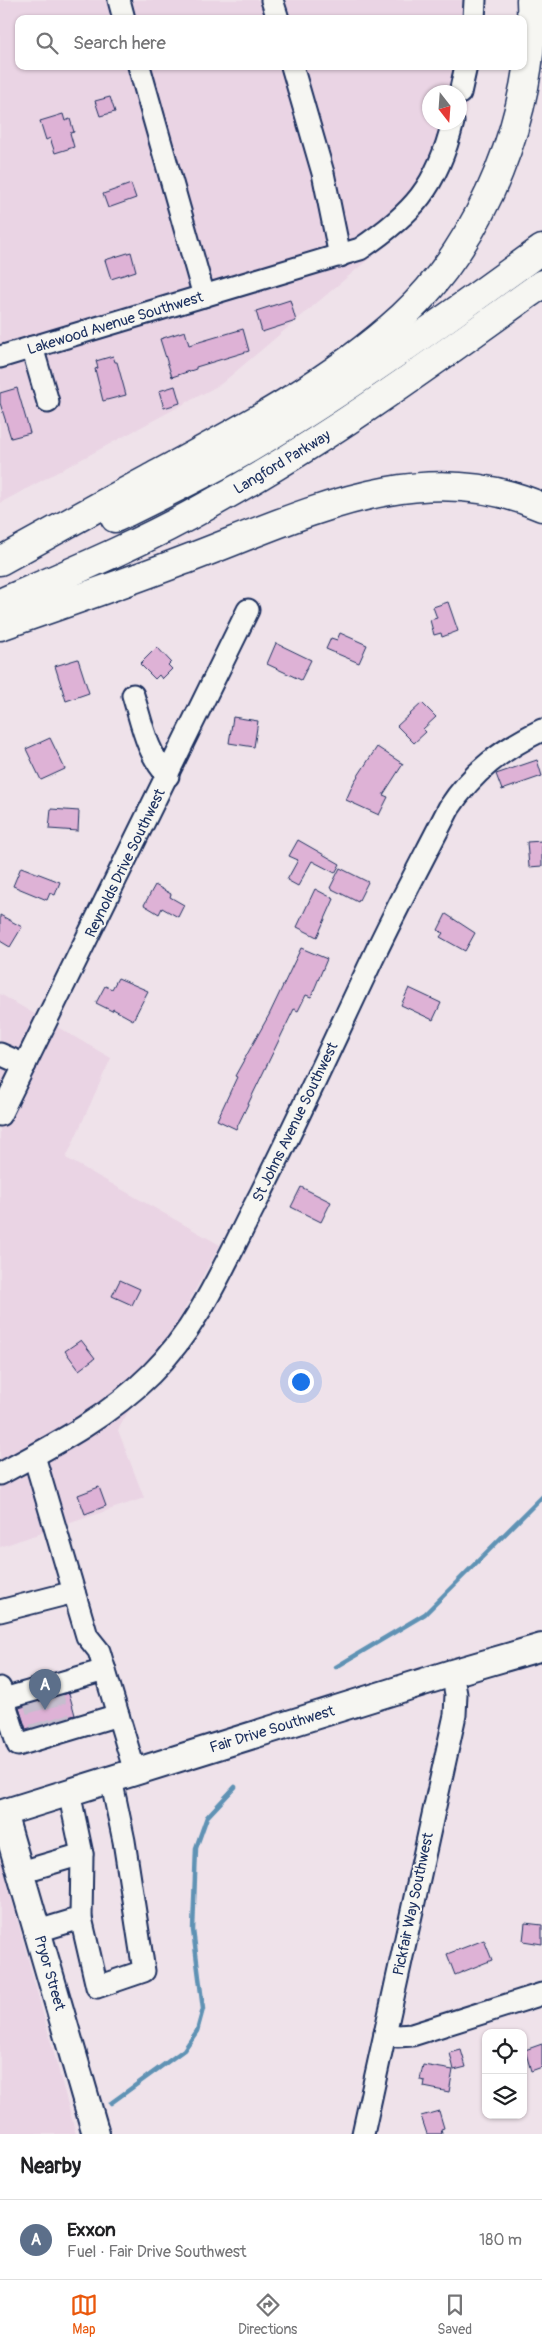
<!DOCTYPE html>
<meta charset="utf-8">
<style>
:root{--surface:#fff;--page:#f6f6f6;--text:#202124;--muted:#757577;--line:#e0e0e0;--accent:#ea580c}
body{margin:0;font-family:Pangolin,sans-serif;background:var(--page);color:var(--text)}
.controls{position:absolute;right:15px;bottom:15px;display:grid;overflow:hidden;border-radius:10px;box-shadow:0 1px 4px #0004}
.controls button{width:45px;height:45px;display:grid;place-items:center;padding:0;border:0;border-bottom:1px solid var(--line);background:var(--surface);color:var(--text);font:25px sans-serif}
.compass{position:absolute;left:422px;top:85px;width:45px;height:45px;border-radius:50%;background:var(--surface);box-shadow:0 1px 4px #0004;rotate:163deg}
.you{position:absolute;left:300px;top:1381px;width:18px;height:18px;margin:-12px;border:4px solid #fff;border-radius:50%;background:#1a73e8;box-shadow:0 0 0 8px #1a73e833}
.badge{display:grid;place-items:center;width:32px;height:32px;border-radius:50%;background:var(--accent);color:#fff;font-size:16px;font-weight:700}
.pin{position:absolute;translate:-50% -41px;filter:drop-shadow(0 1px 2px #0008)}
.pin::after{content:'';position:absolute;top:26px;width:18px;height:15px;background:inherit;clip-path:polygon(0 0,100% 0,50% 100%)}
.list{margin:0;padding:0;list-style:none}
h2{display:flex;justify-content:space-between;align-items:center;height:65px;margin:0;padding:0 20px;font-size:21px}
h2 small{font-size:16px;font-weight:400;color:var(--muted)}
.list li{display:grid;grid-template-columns:32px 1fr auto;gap:15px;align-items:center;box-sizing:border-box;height:80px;padding:0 20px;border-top:1px solid var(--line)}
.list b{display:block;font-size:19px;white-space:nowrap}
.list p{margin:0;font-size:16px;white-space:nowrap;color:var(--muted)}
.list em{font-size:16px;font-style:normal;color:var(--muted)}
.icon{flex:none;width:28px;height:28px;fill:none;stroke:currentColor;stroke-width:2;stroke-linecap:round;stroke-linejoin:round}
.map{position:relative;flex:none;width:542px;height:2134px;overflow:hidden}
.search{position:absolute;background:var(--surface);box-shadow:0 1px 4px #0004;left:15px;right:15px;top:15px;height:55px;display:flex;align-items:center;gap:12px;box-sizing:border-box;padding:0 18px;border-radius:10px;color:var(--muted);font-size:19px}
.sheet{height:145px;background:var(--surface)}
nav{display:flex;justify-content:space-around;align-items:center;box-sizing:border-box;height:70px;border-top:1px solid var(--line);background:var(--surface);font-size:14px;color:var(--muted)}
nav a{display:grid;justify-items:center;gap:2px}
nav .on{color:var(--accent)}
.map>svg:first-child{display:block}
.built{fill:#ead4e4;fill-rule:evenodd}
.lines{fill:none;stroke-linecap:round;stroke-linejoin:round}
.stream{stroke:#5f92b4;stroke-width:4.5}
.building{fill:#deb2d6;stroke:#1b2f5e}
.minor-tunnel{stroke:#c5bece;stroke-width:21;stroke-dasharray:21 11;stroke-linecap:butt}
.minor-casing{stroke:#1b2f5e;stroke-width:25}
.major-casing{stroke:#1b2f5e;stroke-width:30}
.highway-casing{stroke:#1b2f5e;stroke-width:31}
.minor{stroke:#f6f6f2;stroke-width:21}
.major{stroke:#f6f6f2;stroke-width:26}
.highway{stroke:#f6f6f2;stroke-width:28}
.labels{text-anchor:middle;stroke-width:4;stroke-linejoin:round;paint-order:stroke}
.street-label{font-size:15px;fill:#1b2f5e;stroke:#f6f6f2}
</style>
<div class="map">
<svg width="542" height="2134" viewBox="0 0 542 2134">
<rect width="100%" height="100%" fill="#efe2ea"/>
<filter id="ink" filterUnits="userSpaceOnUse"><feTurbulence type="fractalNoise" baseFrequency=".02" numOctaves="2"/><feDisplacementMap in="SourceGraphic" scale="10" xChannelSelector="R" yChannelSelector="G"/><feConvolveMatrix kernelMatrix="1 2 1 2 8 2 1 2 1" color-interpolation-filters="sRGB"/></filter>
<g filter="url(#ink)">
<!-- built -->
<g class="built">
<path d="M0,0H482V19H19V66H480L445,170L371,257L221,384L0,503ZM430,92H460V122H430Z"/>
<polygon points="0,994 111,1058 66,1158 220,1245 118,1430 144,1498 0,1547"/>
<polygon points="0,1856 76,2134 0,2134"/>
</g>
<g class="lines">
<!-- stream -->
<g class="stream">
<polyline points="336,1667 425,1614 542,1497"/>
<polyline points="111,2103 184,2050 197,2031 203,2009 193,1930 196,1848 207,1817 235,1787"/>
</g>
</g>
<!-- building -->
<g class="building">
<polygon points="110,97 115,112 100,116 95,101"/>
<polygon points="63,114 65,121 70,119 74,132 70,133 74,147 55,153 50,138 46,140 40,121"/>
<polygon points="131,184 136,198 108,208 103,194"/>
<polygon points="131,252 136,271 111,279 105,260"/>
<polygon points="290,300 296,321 262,332 256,311"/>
<polygon points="243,329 249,351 196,367 196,369 172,377 160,339 185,331 189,345"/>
<polygon points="113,356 115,362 117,362 126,395 103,401 95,369 98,368 96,361"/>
<polygon points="175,386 180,403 164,408 159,391"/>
<polygon points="17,388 30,433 11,438 0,403 0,393"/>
<polygon points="448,602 458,631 442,637 441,633 434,635 430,620 437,618 433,607"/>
<polygon points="340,633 367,645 359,663 326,649 331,638 337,640"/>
<polygon points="276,643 311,660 301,680 267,664"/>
<polygon points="157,647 171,662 168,665 172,669 162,679 159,675 155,679 140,664"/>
<polygon points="78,659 89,693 66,701 55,666"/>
<polygon points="422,703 436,717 423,729 426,732 414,743 397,726"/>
<polygon points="233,717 258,721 254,747 229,743"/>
<polygon points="50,738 65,769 41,780 26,749"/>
<polygon points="377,747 403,764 383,795 388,797 379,815 346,800 354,782"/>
<polygon points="537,760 542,776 502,790 496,774"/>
<polygon points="51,809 79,811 78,831 49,829"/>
<polygon points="298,840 340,864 335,873 312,861 298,886 287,880 298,860 289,856"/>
<polygon points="542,841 542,866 529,867 527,842"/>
<polygon points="21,867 60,882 55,895 50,893 47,900 13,886"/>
<polygon points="340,868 368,882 358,902 330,888"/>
<polygon points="155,885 171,894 170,897 184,905 178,917 162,908 159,914 144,905"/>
<polygon points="315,889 334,899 317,937 297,927"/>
<polygon points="446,914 475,933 465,951 440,937 443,933 438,930"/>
<polygon points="0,915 22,927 10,947 0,941"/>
<polygon points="301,948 327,959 311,997 306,995 298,1011 294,1009 236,1129 217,1120 237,1077 235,1076 269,1015"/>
<polygon points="118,978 148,991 133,1020 113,1009 112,1011 96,1003 105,986 112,989"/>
<polygon points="409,988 441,1003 433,1020 401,1005"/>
<polygon points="301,1187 331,1202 321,1222 291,1207"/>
<polygon points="120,1280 140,1289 132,1305 112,1296"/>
<polygon points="81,1340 95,1358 79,1370 65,1351"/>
<polygon points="99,1487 106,1506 85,1514 78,1495"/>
<polygon points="69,1693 75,1715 26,1729 19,1708"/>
<polygon points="525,1923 542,1925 542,1944 523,1941"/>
<polygon points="484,1940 492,1960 455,1975 447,1954"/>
<polygon points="542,2044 542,2067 531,2071 525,2050"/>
<polygon points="461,2050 466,2067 454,2070 450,2053"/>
<polygon points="423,2065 453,2070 449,2092 424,2087 425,2081 420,2080"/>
<polygon points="439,2111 444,2128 441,2129 442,2134 427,2134 421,2116"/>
</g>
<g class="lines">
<!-- minor-tunnel -->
<g class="minor-tunnel">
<polyline points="50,1686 63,1731"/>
<polyline points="31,1691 44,1737"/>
</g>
<defs>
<g id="minor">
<polyline points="119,0 124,19"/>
<polyline points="272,0 278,19"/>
<polyline points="474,19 475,0"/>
<polyline points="139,66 204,296"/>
<polyline points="292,66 323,173 340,256"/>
<polyline points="460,93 466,66"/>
<polyline points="32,347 48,402"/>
<path d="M0,357L360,249C413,213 437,187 453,122"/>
<path d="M133,695C142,724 147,754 168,776"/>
<polyline points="0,1054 25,1065"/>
<polyline points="0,1115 248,610"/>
<polyline points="34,1456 87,1636 99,1651 135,1772"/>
<path d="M0,1474C54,1445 107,1418 151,1374C201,1325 228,1256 260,1195C299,1117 335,1038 372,960C396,909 423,859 449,808C473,771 503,749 542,730"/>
<polyline points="0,1611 74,1592"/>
<polyline points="0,1688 18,1745 118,1715"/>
<polyline points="0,1700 105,1670"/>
<polyline points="69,1792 82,1854 81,1918 97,1987 144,1971 124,1841 111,1779"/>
<polyline points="21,1872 82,1854"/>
<polyline points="38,1931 81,1918"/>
<polyline points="385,2033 398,2036 412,2035 542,1994"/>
<polyline points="363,2134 455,1715 456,1694 452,1673"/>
</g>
<polyline id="major" points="96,2134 3,1813 452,1673 542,1647"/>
<g id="highway">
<path d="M115,518C160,496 206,474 250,448C351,388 447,318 542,249"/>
<path d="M0,561C49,534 99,506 149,479C235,433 329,384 402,317C483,242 536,110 531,0"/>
<path d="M0,603C72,572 144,542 212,503C328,439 435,361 542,284"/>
<path d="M0,626C61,605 122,584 182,561C298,518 419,452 542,507"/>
</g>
</defs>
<!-- minor casing -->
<use href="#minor" class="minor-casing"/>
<!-- major casing -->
<use href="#major" class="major-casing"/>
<!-- highway casing -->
<use href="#highway" class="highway-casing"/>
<!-- minor -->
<use href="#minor" class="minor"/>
<!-- major -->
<use href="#major" class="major"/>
<!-- highway -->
<use href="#highway" class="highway"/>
</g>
</g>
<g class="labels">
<!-- street labels -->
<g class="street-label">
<text transform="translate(115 323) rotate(-17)" y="5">Lakewood Avenue Southwest</text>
<text transform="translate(282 462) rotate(-31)" y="5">Langford Parkway</text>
<text transform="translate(125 863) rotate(-64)" y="5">Reynolds Drive Southwest</text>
<text transform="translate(295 1122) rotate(-64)" y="5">St Johns Avenue Southwest</text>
<text transform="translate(272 1729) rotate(-17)" y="5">Fair Drive Southwest</text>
<text transform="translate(413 1904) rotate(-78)" y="5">Pickfair Way Southwest</text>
<text transform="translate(50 1973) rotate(74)" y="5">Pryor Street</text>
</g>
</g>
</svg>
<div class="controls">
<button><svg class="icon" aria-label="locate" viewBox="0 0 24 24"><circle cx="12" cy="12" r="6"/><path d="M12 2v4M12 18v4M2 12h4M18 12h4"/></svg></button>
<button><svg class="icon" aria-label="layers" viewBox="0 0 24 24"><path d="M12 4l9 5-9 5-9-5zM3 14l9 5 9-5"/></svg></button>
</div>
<svg class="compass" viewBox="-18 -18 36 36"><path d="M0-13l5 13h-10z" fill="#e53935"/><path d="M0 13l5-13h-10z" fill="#757577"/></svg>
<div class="you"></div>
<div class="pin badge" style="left:45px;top:1710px;background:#5c6f8a">A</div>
<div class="search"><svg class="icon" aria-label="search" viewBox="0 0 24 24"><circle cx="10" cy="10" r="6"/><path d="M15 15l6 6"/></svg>Search here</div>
</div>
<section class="sheet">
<h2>Nearby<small></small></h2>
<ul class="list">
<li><span class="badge" style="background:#5c6f8a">A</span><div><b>Exxon</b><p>Fuel · Fair Drive Southwest</p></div><em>180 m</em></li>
</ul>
</section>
<nav>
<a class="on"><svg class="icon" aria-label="map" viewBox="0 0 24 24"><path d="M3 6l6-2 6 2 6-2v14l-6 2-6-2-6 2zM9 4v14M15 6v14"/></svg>Map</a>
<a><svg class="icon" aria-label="directions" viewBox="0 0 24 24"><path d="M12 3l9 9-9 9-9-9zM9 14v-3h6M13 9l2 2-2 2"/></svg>Directions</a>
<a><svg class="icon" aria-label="saved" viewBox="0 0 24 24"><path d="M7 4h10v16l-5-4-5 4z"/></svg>Saved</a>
</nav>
